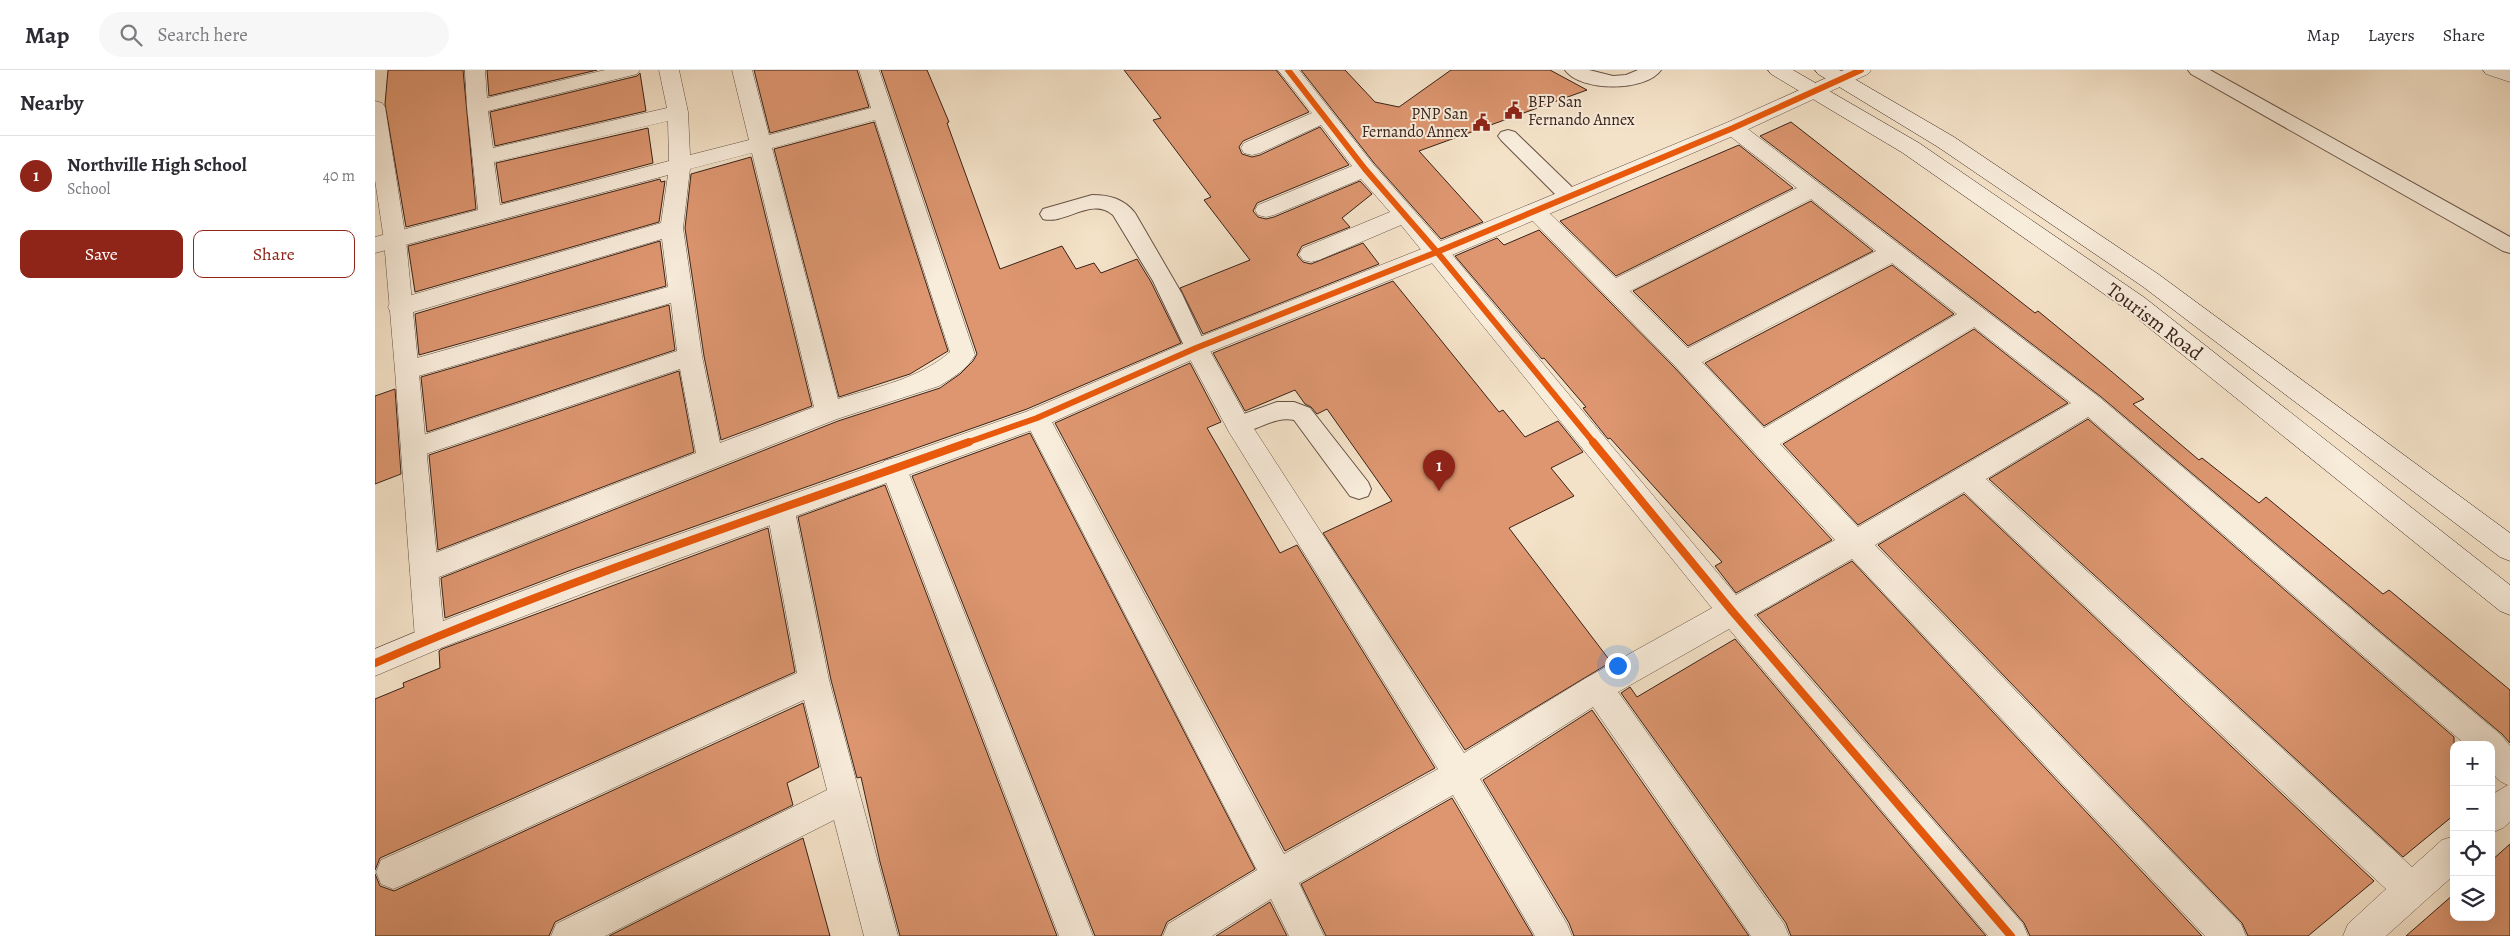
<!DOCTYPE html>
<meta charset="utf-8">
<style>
:root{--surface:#fff;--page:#f7f7f7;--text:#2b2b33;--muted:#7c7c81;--line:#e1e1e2;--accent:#8f2418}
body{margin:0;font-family:Alegreya,serif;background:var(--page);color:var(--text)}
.controls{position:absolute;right:15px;bottom:15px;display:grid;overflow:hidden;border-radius:10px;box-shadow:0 5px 20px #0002}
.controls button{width:45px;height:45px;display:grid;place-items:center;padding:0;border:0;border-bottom:1px solid var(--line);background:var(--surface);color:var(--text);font:25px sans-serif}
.you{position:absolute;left:1242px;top:595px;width:18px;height:18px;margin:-12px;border:4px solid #fff;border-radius:50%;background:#1a73e8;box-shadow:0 0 0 8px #1a73e833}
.badge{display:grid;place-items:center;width:32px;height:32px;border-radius:50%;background:var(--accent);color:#fff;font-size:16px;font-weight:700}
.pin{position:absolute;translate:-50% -41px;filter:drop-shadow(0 1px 2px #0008)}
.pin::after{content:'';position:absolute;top:26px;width:18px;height:15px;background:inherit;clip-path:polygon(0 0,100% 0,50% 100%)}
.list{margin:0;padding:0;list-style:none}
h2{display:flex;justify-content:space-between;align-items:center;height:65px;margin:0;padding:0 20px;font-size:21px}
h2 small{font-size:16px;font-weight:400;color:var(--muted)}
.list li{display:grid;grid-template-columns:32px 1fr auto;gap:15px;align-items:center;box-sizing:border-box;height:80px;padding:0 20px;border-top:1px solid var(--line)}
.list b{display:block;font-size:19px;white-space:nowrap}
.list p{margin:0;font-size:16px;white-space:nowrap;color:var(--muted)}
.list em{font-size:16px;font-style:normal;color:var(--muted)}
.actions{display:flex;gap:10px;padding:15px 20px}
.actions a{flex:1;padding:11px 0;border:1px solid var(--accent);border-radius:10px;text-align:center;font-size:18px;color:var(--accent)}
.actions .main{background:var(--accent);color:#fff}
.icon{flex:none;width:28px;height:28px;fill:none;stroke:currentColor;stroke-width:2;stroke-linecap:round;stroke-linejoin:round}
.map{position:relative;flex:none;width:2135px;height:866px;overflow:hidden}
header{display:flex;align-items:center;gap:30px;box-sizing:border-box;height:70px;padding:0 25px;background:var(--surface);border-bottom:1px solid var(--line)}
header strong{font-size:24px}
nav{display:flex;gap:28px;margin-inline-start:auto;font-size:18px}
.search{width:350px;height:45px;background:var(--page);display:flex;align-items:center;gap:12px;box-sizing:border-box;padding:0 18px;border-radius:28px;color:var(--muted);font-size:19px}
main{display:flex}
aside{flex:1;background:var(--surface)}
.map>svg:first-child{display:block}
.building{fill:#dd9670;stroke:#382219}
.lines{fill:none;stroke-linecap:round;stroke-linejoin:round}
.service-casing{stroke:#675245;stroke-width:2}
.minor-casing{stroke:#675245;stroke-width:1}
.tertiary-casing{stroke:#675245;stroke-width:1}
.secondary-casing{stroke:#382219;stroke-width:1}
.service{fill:#f8ecdb;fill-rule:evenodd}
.minor{fill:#f8ecdb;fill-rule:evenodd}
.tertiary{fill:#f8ecdb;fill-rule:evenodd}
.secondary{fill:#f8ecdb;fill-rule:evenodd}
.cycleway-far1-casing{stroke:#f8ecdb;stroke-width:9}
.cycleway-casing{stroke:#f8ecdb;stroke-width:11}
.cycleway-far1{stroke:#e8590c;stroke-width:6}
.cycleway{stroke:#e8590c;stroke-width:8}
.labels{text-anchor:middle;stroke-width:4;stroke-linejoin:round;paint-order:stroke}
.far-poi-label{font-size:16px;fill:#382219;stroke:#f8ecdb;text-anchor:start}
.street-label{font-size:20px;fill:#382219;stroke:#f8ecdb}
</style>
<header>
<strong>Map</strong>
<div class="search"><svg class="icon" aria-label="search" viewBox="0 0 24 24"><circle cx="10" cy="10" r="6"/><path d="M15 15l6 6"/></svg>Search here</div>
<nav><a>Map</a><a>Layers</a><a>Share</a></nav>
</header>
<main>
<aside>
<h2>Nearby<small></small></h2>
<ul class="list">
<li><span class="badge">1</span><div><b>Northville High School</b><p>School</p></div><em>40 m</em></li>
</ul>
<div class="actions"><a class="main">Save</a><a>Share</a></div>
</aside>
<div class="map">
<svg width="2135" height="866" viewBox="0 0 2135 866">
<rect width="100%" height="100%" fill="#f4e2c8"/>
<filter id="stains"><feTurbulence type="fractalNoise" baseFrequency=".004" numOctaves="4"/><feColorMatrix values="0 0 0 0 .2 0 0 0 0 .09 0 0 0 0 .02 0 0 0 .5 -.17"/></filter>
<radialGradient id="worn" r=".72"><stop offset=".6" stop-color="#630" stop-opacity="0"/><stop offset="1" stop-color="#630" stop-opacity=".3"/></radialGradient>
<!-- building -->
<g class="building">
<polygon points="13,0 88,0 101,139 31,157 10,34"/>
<polygon points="112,0 222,0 114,26"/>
<polygon points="379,0 482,0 494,37 395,63"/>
<polygon points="506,0 552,0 574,52 572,53 625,199 687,176 701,199 719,193 726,203 762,189 776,212 806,273 652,339 199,499 70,548 66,508 463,351 565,318 585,304 598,291 602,284"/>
<polygon points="749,0 901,0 934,42 868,71 864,77 867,84 877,87 885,85 945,57 974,95 882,133 878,141 883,147 891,149 899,147 985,111 997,124 967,148 975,157 927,176 922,185 928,192 936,194 988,173 1004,194 828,264 805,218 875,190 829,130 836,127 778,50 786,48"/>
<polygon points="926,0 970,0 1000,32 1024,37 1076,0 1175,0 1212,20 1044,81 1108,152 1066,169 999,93"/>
<polygon points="265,3 271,41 120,76 115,42 262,6"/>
<polygon points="499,52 573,281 535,304 464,327 399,79"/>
<polygon points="1416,52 1660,243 1663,241 1730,296 1769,329 1758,334 1824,390 1827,388 1884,433 1891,427 2008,524 2014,520 2135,620 2135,673 2127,664 1725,326 1385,66"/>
<polygon points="273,58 278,93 127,133 121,93"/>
<polygon points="1364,75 1418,118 1241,206 1185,151"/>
<polygon points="376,87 437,336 346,370 329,286 310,158 316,104"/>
<polygon points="285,109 286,112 290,111 284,152 40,222 33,176"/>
<polygon points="1436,131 1498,181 1313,276 1258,221"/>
<polygon points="1164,160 1300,298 1457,470 1361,523 1340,496 1347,492 1235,368 1233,369 1208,338 1211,337 1169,288 1167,289 1080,186 1122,168 1129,175"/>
<polygon points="285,171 291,216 44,285 40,244"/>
<polygon points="1517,195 1579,244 1389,356 1330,293"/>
<polygon points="1018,211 1124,342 1128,340 1150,367 1183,351 1208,382 1176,398 1199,426 1134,458 1236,592 1090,680 948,463 1017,431 952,339 942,344 936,337 930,334 920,320 870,341 838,283"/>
<polygon points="294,235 300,280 52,362 46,307"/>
<polygon points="1599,259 1693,333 1483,455 1408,374"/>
<polygon points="815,293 846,352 832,358 905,483 922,475 1060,698 910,781 680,353"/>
<polygon points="304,301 319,382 63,480 54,385"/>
<polygon points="20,319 26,404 0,414 0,326"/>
<polygon points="1713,349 2079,667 2079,745 2028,787 1614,409"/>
<polygon points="655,363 880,799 792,852 786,866 720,866 537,406"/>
<polygon points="510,415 682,866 525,866 505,792 486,707 482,708 456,610 423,447"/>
<polygon points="1589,424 1999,811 1933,866 1873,866 1867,853 1503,475"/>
<polygon points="393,458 420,602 5,788 0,800 0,629 29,617 28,613 65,598 64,581 67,579"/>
<polygon points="1477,491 1827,866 1655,866 1649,853 1382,545"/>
<polygon points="1360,569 1611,866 1416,866 1411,853 1246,623 1255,617 1262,627"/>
<polygon points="428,633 444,697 412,713 418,735 180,852 174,866 0,866 0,804 5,816 19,821"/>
<polygon points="1217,640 1374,866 1199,866 1194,853 1108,710"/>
<polygon points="1077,728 1158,866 951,866 926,814"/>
<polygon points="428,768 455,866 234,866"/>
<polygon points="2135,774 2135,866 2031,866 2079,824 2079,847 2116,847 2116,791"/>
<polygon points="895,832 912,866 841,866"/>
</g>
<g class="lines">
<defs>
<g id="service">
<path d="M1190,0H1214L1238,6L1251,5L1263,0H1286C1271,22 1205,22 1190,0Z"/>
<polygon points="1813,0 1835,0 2135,167 2135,183 2128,181 1816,4"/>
<polygon points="1133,60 1140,62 1201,121 1204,126 1201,131 1194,133 1187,131 1126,70 1123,66 1126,62"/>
<path d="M717,125C735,125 749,129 760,143L807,224L832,278L829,284L821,286L813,284L778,211L738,145C716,126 691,155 668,149L665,144L668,139Z"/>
<path d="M902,332H919L935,338L993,412L996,419L993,426L984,429L975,426L919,350C895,345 876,368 855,361L851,355L855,349Z"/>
</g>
<g id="minor">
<path d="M90,0H110L112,28L230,0H265L262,4L113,41L118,78L292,38L284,0H304L313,42L315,85L374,70L357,0H377L394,65L496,38L484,0H504L600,285C592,299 578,308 564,316L462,349L59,509L49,512L39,509L35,500L39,491L321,383L305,299L39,388L30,385L26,378L30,371L302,281L296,233L33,309L24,307L20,300L24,293L293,217L287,169L25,246L16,243L13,237L16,231L286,153L293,105L0,183V167L103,140L92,37ZM500,50L575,282C544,309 501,317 463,329L397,78ZM293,51L294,91L125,135L119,92ZM377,83L439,337L345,373L327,286L308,158L315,99Z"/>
<path d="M903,0H924L998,94L1070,176L1361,525L1460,470L1301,297L1148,141L1151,136L1159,134L1167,136L1241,208L1422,118L1351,63L1347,58L1351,53L1358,52L1365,53L1724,327L2126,665L2135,676V752L2128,758L2116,763V725L2133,715C2113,708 2116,693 2116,675H2091L1713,347L1611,409L2037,797L2067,770L2079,766V805L2011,866H1968L1973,854L2011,819L1589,422L1500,475L1866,854L1871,866H1830L1477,489L1379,545L1648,854L1653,866H1613L1354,559L1243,622L1409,854L1414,866H1376L1218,637L1105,709L1192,854L1197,866H1160L1078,725L924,813L949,866H914L896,829L837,866H788L793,854L882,800L649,348L653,341L662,338L671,341L909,784L1063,699L854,362L809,278L812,272L821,269L830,272L872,348L1089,683L1211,608L1337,538L1026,155L944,190L936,192L928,190L924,184L928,178L1015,142L986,109L899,145L891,147L883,145L880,140L883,135L977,96L946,55L885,83L877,85L869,83L866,78L869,73L937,43ZM1436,129L1501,181L1313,278L1255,221ZM1517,193L1582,244L1389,358L1327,292ZM1599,257L1696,333L1483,457L1405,374Z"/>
<polygon points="519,388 529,391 532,399 718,866 684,866 506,399 509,391"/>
<polygon points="406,430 416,433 420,441 454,610 523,866 489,866 459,750 230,866 176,866 181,854 452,720 429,630 30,814 18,819 6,814 1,802 6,790 422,603 392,441 396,433"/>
<polygon points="55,556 66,560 70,569 66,578 0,606 0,579"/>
</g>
<g id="tertiary">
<polygon points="1469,0 1496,0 1493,4 1365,63 1070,188 830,284 671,355 220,519 55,582 44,578 40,569 20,300 9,170 0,110 0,31 7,33 10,37 31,170 68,551 200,501 653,341 812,272 1054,176 1351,53"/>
<polygon points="2108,0 2135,0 2135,12 2111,4"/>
</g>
<g id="secondary">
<polygon points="1393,0 1418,0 1544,73 1770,228 2135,515 2135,545 2125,541 1752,240 1528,83 1396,4"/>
<polygon points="1440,0 1464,0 1579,67 1783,204 2135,463 2135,491 2125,487 1767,216 1563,77 1443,4"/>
</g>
</defs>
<!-- service casing -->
<use href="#service" class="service-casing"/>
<!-- minor casing -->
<use href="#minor" class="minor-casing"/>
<!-- tertiary casing -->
<use href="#tertiary" class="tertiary-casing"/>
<!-- secondary casing -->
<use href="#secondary" class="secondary-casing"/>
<!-- service -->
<use href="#service" class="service"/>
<!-- minor -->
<use href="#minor" class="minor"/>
<!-- tertiary -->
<use href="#tertiary" class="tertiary"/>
<!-- secondary -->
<use href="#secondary" class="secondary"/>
<defs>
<g id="cycleway-far1">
<polyline points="913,0 990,99 1062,182 1219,373"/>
<polyline points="591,373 662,348 821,278 1062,182 1358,58 1486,0"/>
</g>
<g id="cycleway">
<polyline points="1218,372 1357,541 1636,866"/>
<path d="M0,593C193,509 396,443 594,372"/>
</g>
</defs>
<!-- cycleway-far1 casing -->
<use href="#cycleway-far1" class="cycleway-far1-casing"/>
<!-- cycleway casing -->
<use href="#cycleway" class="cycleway-casing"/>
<!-- cycleway-far1 -->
<use href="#cycleway-far1" class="cycleway-far1"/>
<!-- cycleway -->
<use href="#cycleway" class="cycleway"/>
</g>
<!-- icons -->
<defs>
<symbol id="civic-bare" viewBox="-9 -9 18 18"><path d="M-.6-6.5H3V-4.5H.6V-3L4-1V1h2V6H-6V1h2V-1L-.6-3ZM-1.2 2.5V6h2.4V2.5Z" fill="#8f2418" stroke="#f8ecdb" stroke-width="2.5" paint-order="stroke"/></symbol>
</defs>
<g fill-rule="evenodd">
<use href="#civic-bare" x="1126" y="28" width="25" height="25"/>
<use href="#civic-bare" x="1094" y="40" width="25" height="25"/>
</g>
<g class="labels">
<!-- far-poi labels -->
<g class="far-poi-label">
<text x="1153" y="37">BFP San<tspan x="1153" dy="18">Fernando Annex</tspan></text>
<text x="1093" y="49" text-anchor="end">PNP San<tspan x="1093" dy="18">Fernando Annex</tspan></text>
</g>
<!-- street labels -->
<g class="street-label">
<text transform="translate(1780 251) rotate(37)" y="7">Tourism Road</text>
</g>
</g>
<rect width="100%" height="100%" filter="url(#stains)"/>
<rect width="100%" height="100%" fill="url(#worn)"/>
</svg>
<div class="controls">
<button>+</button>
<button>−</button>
<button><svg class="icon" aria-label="locate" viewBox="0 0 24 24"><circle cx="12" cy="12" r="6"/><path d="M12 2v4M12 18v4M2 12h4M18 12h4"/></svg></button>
<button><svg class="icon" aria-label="layers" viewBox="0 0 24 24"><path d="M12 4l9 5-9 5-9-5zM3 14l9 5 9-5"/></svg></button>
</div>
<div class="you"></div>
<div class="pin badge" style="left:1064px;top:421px">1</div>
</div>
</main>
